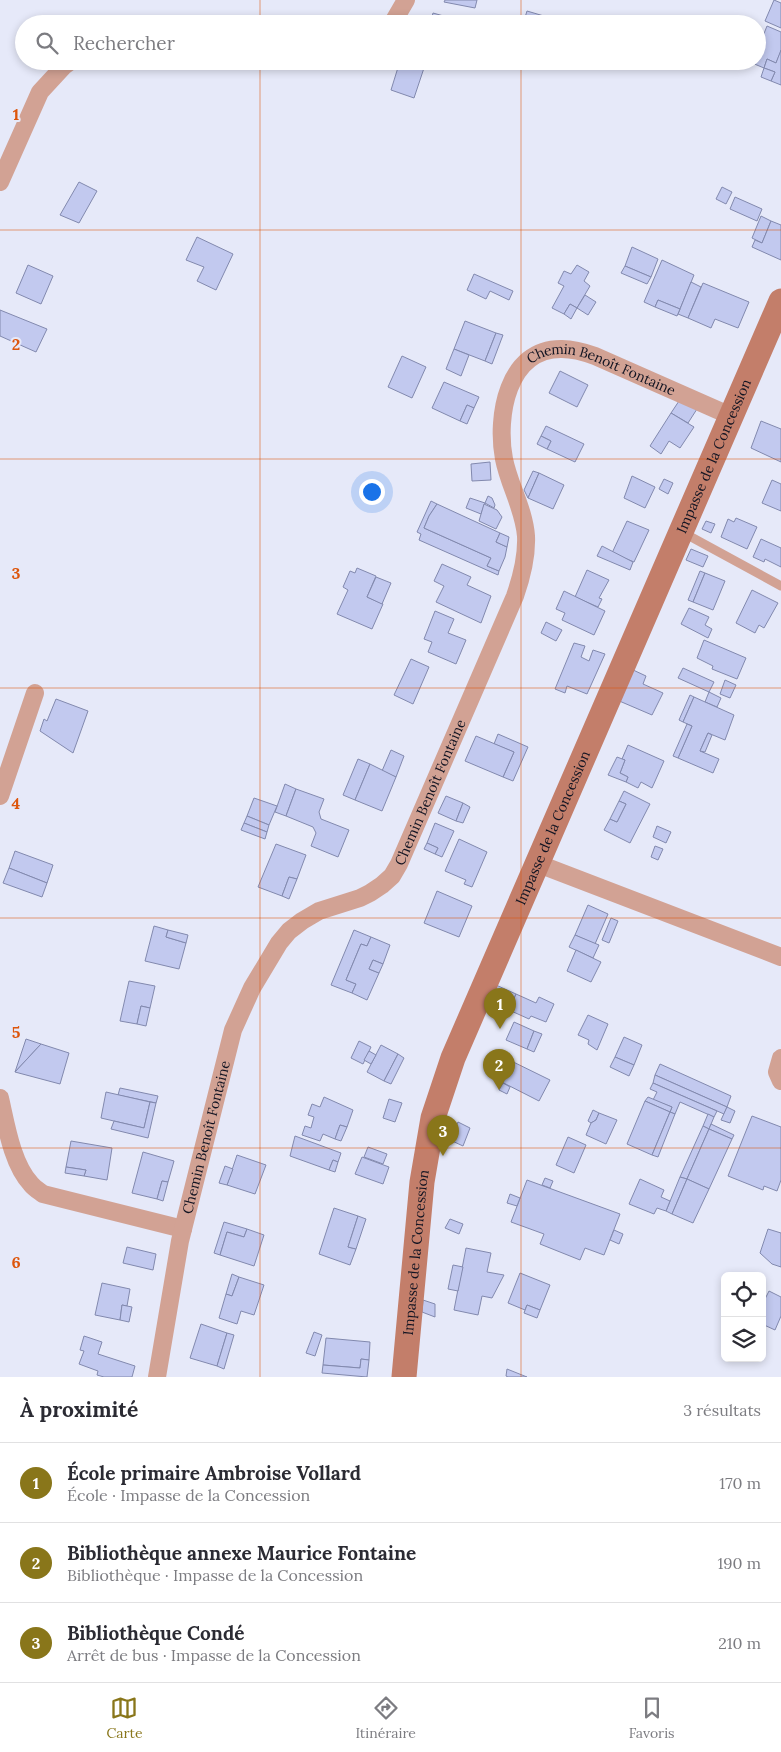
<!DOCTYPE html>
<html lang="fr">
<meta charset="utf-8">
<style>
:root{--surface:#fff;--page:#f7f7f7;--text:#2b2b33;--muted:#7c7c81;--line:#e1e1e2;--accent:#89761a}
body{margin:0;font-family:Lora,serif;background:var(--page);color:var(--text)}
.controls{position:absolute;right:15px;bottom:15px;display:grid;overflow:hidden;border-radius:8px;box-shadow:0 2px 8px #0003}
.controls button{width:45px;height:45px;display:grid;place-items:center;padding:0;border:0;border-bottom:1px solid var(--line);background:var(--surface);color:var(--text);font:25px sans-serif}
.you{position:absolute;left:371px;top:491px;width:18px;height:18px;margin:-12px;border:4px solid #fff;border-radius:50%;background:#1a73e8;box-shadow:0 0 0 8px #1a73e833}
.badge{display:grid;place-items:center;width:32px;height:32px;border-radius:50%;background:var(--accent);color:#fff;font-size:16px;font-weight:700}
.pin{position:absolute;translate:-50% -41px;filter:drop-shadow(0 1px 2px #0008)}
.pin::after{content:'';position:absolute;top:26px;width:18px;height:15px;background:inherit;clip-path:polygon(0 0,100% 0,50% 100%)}
.list{margin:0;padding:0;list-style:none}
h2{display:flex;justify-content:space-between;align-items:center;height:65px;margin:0;padding:0 20px;font-size:21px}
h2 small{font-size:16px;font-weight:400;color:var(--muted)}
.list li{display:grid;grid-template-columns:32px 1fr auto;gap:15px;align-items:center;box-sizing:border-box;height:80px;padding:0 20px;border-top:1px solid var(--line)}
.list b{display:block;font-size:19px;white-space:nowrap}
.list p{margin:0;font-size:16px;white-space:nowrap;color:var(--muted)}
.list em{font-size:16px;font-style:normal;color:var(--muted)}
.icon{flex:none;width:28px;height:28px;fill:none;stroke:currentColor;stroke-width:2;stroke-linecap:round;stroke-linejoin:round}
.map{position:relative;flex:none;width:781px;height:1377px;overflow:hidden}
.search{position:absolute;background:var(--surface);box-shadow:0 2px 8px #0003;left:15px;right:15px;top:15px;height:55px;display:flex;align-items:center;gap:12px;box-sizing:border-box;padding:0 18px;border-radius:28px;color:var(--muted);font-size:19px}
.sheet{height:305px;background:var(--surface)}
nav{display:flex;justify-content:space-around;align-items:center;box-sizing:border-box;height:70px;border-top:1px solid var(--line);background:var(--surface);font-size:14px;color:var(--muted)}
nav a{display:grid;justify-items:center;gap:2px}
nav .on{color:var(--accent)}
.map>svg:first-child{display:block}
.building{fill:#c2c9ef;stroke:#8289ae}
.lines{fill:none;stroke-linecap:round;stroke-linejoin:round}
.lane{stroke:#d2a294;stroke-width:9}
.street{stroke:#d2a294;stroke-width:18}
.secondary{stroke:#c37e6a;stroke-width:25}
.grid{fill:none;stroke:#dd560d;stroke-width:1;stroke-opacity:0.55}
.labels{text-anchor:middle;stroke-width:4;stroke-linejoin:round;paint-order:stroke}
.street-label{font-size:14px;fill:#121422;stroke:#e6e9f9}
.grid-label{font-size:16px;text-anchor:middle;font-weight:bold;fill:#dd560d;stroke:#e6e9f9;stroke-width:4;stroke-linejoin:round;paint-order:stroke}
</style>
<div class="map">
<svg width="781" height="1377" viewBox="0 0 781 1377">
<rect width="100%" height="100%" fill="#e6e9f9"/>
<!-- building -->
<g class="building">
<polygon points="445,0 477,0 475,8 444,2"/>
<polygon points="774,0 781,3 781,28 765,21"/>
<polygon points="527,11 564,22 564,24 523,24"/>
<polygon points="433,13 440,15 437,24 430,24"/>
<polygon points="440,15 469,23 469,24 437,24"/>
<polygon points="767,26 781,32 781,51 776,63 767,59 764,68 752,63 753,61 757,61 757,51"/>
<polygon points="781,50 781,85 771,81 775,72 764,68 767,59 776,63"/>
<polygon points="400,61 426,62 414,98 391,90"/>
<polygon points="764,68 775,72 771,81 761,77"/>
<polygon points="79,182 97,191 79,223 60,215"/>
<polygon points="722,187 732,192 726,204 716,199"/>
<polygon points="735,197 762,209 757,221 730,209"/>
<polygon points="761,216 771,221 762,243 752,238"/>
<polygon points="771,221 781,225 781,260 752,247 755,240 762,243"/>
<polygon points="197,237 233,254 216,290 197,281 204,267 186,260"/>
<polygon points="632,247 658,259 651,277 625,266"/>
<polygon points="662,260 694,275 680,309 658,300 655,307 644,302"/>
<polygon points="28,265 53,276 41,304 16,293"/>
<polygon points="577,265 589,272 584,281 590,286 577,308 570,304 564,314 552,308 564,286 558,283 564,271 571,274"/>
<polygon points="625,266 651,277 647,284 621,273"/>
<polygon points="474,274 513,291 509,300 490,291 486,299 467,290"/>
<polygon points="691,282 701,287 688,318 678,314"/>
<polygon points="703,283 749,302 738,328 715,319 711,328 688,318"/>
<polygon points="585,295 596,302 588,315 577,308"/>
<polygon points="658,300 680,309 677,316 655,307"/>
<polygon points="570,304 577,308 571,319 564,314"/>
<polygon points="0,310 47,329 36,352 0,336"/>
<polygon points="465,321 496,333 485,361 454,349"/>
<polygon points="496,333 503,335 492,364 485,361"/>
<polygon points="454,349 469,355 461,376 446,369"/>
<polygon points="402,356 426,367 412,398 388,387"/>
<polygon points="560,371 588,385 577,407 549,393"/>
<polygon points="444,382 479,397 474,408 467,405 460,421 432,408"/>
<polygon points="679,401 697,409 688,423 671,413"/>
<polygon points="467,405 474,408 467,424 460,421"/>
<polygon points="671,413 694,427 680,448 669,441 661,454 650,446"/>
<polygon points="761,421 781,429 781,462 751,448"/>
<polygon points="546,426 584,444 575,462 547,449 551,441 541,436"/>
<polygon points="541,436 551,441 547,449 537,444"/>
<polygon points="490,462 491,480 472,481 471,464"/>
<polygon points="533,471 539,473 528,498 524,490"/>
<polygon points="539,473 564,485 553,509 528,498"/>
<polygon points="632,476 655,487 645,508 624,498"/>
<polygon points="664,479 673,483 668,494 659,489"/>
<polygon points="772,480 781,484 781,511 762,503"/>
<polygon points="488,496 492,498 495,505 494,508 485,503"/>
<polygon points="470,498 485,503 481,514 466,508"/>
<polygon points="431,501 437,504 429,516 424,528 491,558 487,566 499,571 498,575 419,540 421,534 417,532"/>
<polygon points="437,504 500,533 496,542 507,547 505,557 499,571 487,566 491,558 424,528 429,516"/>
<polygon points="484,504 497,510 502,517 496,529 479,521"/>
<polygon points="736,518 757,527 747,549 721,537 728,519 734,522"/>
<polygon points="627,521 649,530 634,562 612,553"/>
<polygon points="706,521 715,524 711,533 702,529"/>
<polygon points="500,533 509,537 507,547 496,542"/>
<polygon points="761,539 781,548 781,567 765,559 764,562 753,557"/>
<polygon points="602,546 633,562 630,570 597,556"/>
<polygon points="691,549 708,556 703,567 686,560"/>
<polygon points="442,564 471,577 467,585 491,596 481,623 436,602 444,586 434,581"/>
<polygon points="357,568 376,576 367,597 383,604 372,629 337,614 348,590 343,587 350,571 355,573"/>
<polygon points="587,570 609,580 599,598 602,599 598,607 575,597"/>
<polygon points="700,571 705,573 693,602 688,600"/>
<polygon points="705,573 725,581 713,610 693,602"/>
<polygon points="376,577 391,583 382,604 367,597"/>
<polygon points="752,590 778,603 764,628 759,625 755,633 736,623"/>
<polygon points="564,591 605,611 594,635 562,620 565,613 556,609"/>
<polygon points="689,608 709,617 705,625 712,629 708,638 681,624"/>
<polygon points="435,611 454,619 448,633 466,640 456,664 428,652 432,642 424,639"/>
<polygon points="546,622 562,630 556,641 541,633"/>
<polygon points="704,640 746,658 737,679 712,669 713,666 697,658"/>
<polygon points="574,643 585,646 581,657 589,661 593,650 605,654 587,694 567,686 565,693 555,689"/>
<polygon points="411,659 429,667 413,704 394,695"/>
<polygon points="683,668 714,682 709,692 678,678"/>
<polygon points="631,669 646,676 643,684 663,693 652,715 617,700"/>
<polygon points="725,680 736,685 730,698 720,694"/>
<polygon points="709,692 721,698 717,707 705,702"/>
<polygon points="690,695 694,697 683,722 679,720"/>
<polygon points="694,697 734,715 725,740 708,733 700,751 719,759 713,773 678,758 692,726 683,722"/>
<polygon points="56,699 88,711 73,753 40,731 44,719 47,721"/>
<polygon points="687,724 692,726 678,758 673,756"/>
<polygon points="708,733 712,735 705,752 700,751"/>
<polygon points="498,734 528,747 513,781 503,777 514,752 494,744"/>
<polygon points="476,736 514,752 503,777 465,761"/>
<polygon points="628,745 664,761 652,788 641,782 638,788 626,782 628,777 620,773 625,760 622,759"/>
<polygon points="391,750 404,756 396,777 382,771"/>
<polygon points="617,757 625,760 620,773 628,777 626,782 608,775"/>
<polygon points="358,759 370,764 355,800 343,795"/>
<polygon points="370,764 396,777 382,811 355,800"/>
<polygon points="285,784 296,789 286,816 275,812"/>
<polygon points="296,789 324,799 319,812 321,819 349,830 338,857 311,846 316,833 313,827 286,816"/>
<polygon points="624,791 650,804 630,843 604,830 610,819 617,822 626,804 619,801"/>
<polygon points="446,796 463,803 456,821 438,813"/>
<polygon points="254,798 277,806 269,825 247,816"/>
<polygon points="619,801 626,804 617,822 610,819"/>
<polygon points="463,803 470,807 463,823 456,821"/>
<polygon points="247,816 269,825 267,832 244,823"/>
<polygon points="244,823 267,832 265,839 241,830"/>
<polygon points="435,823 454,831 442,857 435,854 438,848 427,843"/>
<polygon points="657,826 671,832 666,843 653,837"/>
<polygon points="459,839 487,852 472,887 464,884 466,880 445,871"/>
<polygon points="427,843 438,848 435,854 424,849"/>
<polygon points="276,844 306,855 297,879 289,877 282,896 258,887"/>
<polygon points="655,846 663,849 658,860 651,857"/>
<polygon points="15,851 53,865 47,883 9,868"/>
<polygon points="9,868 47,883 42,897 3,883"/>
<polygon points="289,877 297,879 289,899 282,896"/>
<polygon points="437,891 472,906 459,937 424,923"/>
<polygon points="588,905 608,914 595,944 575,935"/>
<polygon points="611,918 618,921 609,943 602,940"/>
<polygon points="154,926 168,930 166,937 186,943 179,969 145,961"/>
<polygon points="168,930 188,935 186,943 166,937"/>
<polygon points="354,930 371,937 367,946 361,944 346,980 356,984 352,993 331,985"/>
<polygon points="575,935 599,945 593,958 569,947"/>
<polygon points="371,937 390,945 383,964 373,960 369,969 379,973 367,1000 352,993 356,984 346,980 361,944 367,946"/>
<polygon points="576,950 601,962 591,982 567,971"/>
<polygon points="373,960 383,964 379,973 369,969"/>
<polygon points="129,981 155,986 150,1008 141,1006 137,1024 120,1021"/>
<polygon points="496,985 516,994 509,1010 490,1001"/>
<polygon points="516,994 536,1003 539,997 554,1004 546,1022 531,1016 529,1019 509,1010"/>
<polygon points="141,1006 150,1008 146,1026 137,1024"/>
<polygon points="588,1015 608,1024 597,1050 588,1044 589,1040 578,1035"/>
<polygon points="514,1022 534,1031 527,1049 506,1040"/>
<polygon points="534,1031 542,1034 534,1052 527,1049"/>
<polygon points="624,1037 642,1045 634,1065 615,1057"/>
<polygon points="26,1039 41,1044 15,1072"/>
<polygon points="359,1041 371,1047 363,1064 351,1058"/>
<polygon points="41,1044 69,1053 60,1084 15,1072"/>
<polygon points="381,1045 398,1054 384,1081 367,1072"/>
<polygon points="369,1051 376,1055 371,1064 364,1060"/>
<polygon points="398,1054 404,1058 391,1084 384,1081"/>
<polygon points="499,1055 550,1080 539,1101 488,1075"/>
<polygon points="615,1057 634,1065 629,1076 610,1067"/>
<polygon points="660,1064 731,1096 727,1107 655,1075"/>
<polygon points="655,1075 727,1107 724,1114 653,1083"/>
<polygon points="503,1083 510,1087 507,1094 499,1090"/>
<polygon points="653,1083 717,1111 714,1117 680,1102 675,1114 670,1112 672,1107 653,1100 657,1092 650,1089"/>
<polygon points="120,1088 158,1096 156,1103 118,1095"/>
<polygon points="106,1092 150,1102 144,1128 101,1118"/>
<polygon points="324,1097 353,1110 347,1127 340,1125 335,1139 323,1134 320,1141 302,1135 305,1126 311,1128 314,1117 308,1115 312,1104 320,1107"/>
<polygon points="648,1097 672,1107 670,1112 645,1101"/>
<polygon points="389,1099 402,1103 395,1122 383,1118"/>
<polygon points="645,1101 670,1112 652,1155 627,1144"/>
<polygon points="150,1102 156,1103 148,1138 111,1129 114,1121 144,1128"/>
<polygon points="727,1107 735,1111 730,1123 721,1120"/>
<polygon points="593,1110 599,1113 596,1120 591,1123 588,1121"/>
<polygon points="670,1112 675,1114 658,1157 652,1155"/>
<polygon points="599,1113 617,1120 606,1144 586,1135 591,1123 596,1120"/>
<polygon points="708,1114 714,1117 709,1129 703,1126"/>
<polygon points="752,1116 781,1127 781,1180 777,1191 764,1186 763,1190 728,1176"/>
<polygon points="458,1122 470,1128 463,1146 450,1140"/>
<polygon points="711,1124 734,1135 732,1139 709,1129"/>
<polygon points="340,1125 347,1127 341,1141 335,1139"/>
<polygon points="703,1126 709,1129 687,1179 680,1177"/>
<polygon points="709,1129 732,1139 709,1189 687,1179"/>
<polygon points="295,1136 341,1153 338,1162 333,1160 329,1170 290,1156"/>
<polygon points="568,1137 586,1145 574,1173 556,1165"/>
<polygon points="71,1141 112,1148 107,1180 84,1176 86,1170 66,1167"/>
<polygon points="368,1147 387,1154 383,1164 364,1157"/>
<polygon points="143,1152 174,1161 168,1182 162,1181 157,1199 132,1193"/>
<polygon points="237,1155 266,1165 255,1194 227,1185"/>
<polygon points="362,1157 389,1167 383,1184 355,1174"/>
<polygon points="333,1160 338,1162 335,1172 329,1170"/>
<polygon points="225,1166 233,1169 227,1185 219,1183"/>
<polygon points="66,1167 86,1170 84,1176 65,1173"/>
<polygon points="680,1177 687,1179 672,1214 666,1211"/>
<polygon points="545,1178 553,1181 550,1188 542,1185"/>
<polygon points="640,1179 664,1190 661,1197 670,1201 666,1211 657,1208 654,1214 629,1204"/>
<polygon points="687,1179 709,1189 693,1223 672,1214"/>
<polygon points="527,1180 620,1214 604,1255 585,1248 580,1260 540,1244 544,1234 511,1222"/>
<polygon points="162,1181 168,1182 163,1201 157,1199"/>
<polygon points="510,1194 520,1198 517,1206 507,1203"/>
<polygon points="334,1208 358,1216 348,1247 356,1249 350,1265 319,1254"/>
<polygon points="358,1216 366,1219 356,1249 348,1247"/>
<polygon points="450,1219 463,1224 459,1234 445,1228"/>
<polygon points="224,1222 247,1229 244,1237 227,1232 220,1255 214,1253"/>
<polygon points="247,1229 264,1235 254,1266 220,1255 227,1232 244,1237"/>
<polygon points="768,1229 781,1233 781,1267 772,1264 760,1253"/>
<polygon points="614,1230 623,1234 619,1244 610,1240"/>
<polygon points="127,1247 156,1254 153,1270 123,1263"/>
<polygon points="466,1248 491,1253 487,1272 504,1275 492,1298 482,1296 478,1315 454,1310"/>
<polygon points="453,1265 463,1267 458,1291 448,1289"/>
<polygon points="520,1273 550,1285 540,1310 527,1305 525,1310 508,1303"/>
<polygon points="232,1274 239,1277 232,1296 226,1294"/>
<polygon points="239,1277 264,1285 254,1315 241,1311 237,1324 219,1318 226,1294 232,1296"/>
<polygon points="102,1283 130,1289 127,1306 122,1305 120,1320 95,1315"/>
<polygon points="769,1291 781,1297 781,1316 775,1330 762,1324 762,1300 764,1301"/>
<polygon points="423,1300 435,1304 435,1317 422,1312"/>
<polygon points="122,1305 132,1307 129,1322 120,1320"/>
<polygon points="527,1305 540,1310 537,1318 524,1313"/>
<polygon points="201,1324 227,1333 217,1366 190,1358"/>
<polygon points="314,1332 322,1335 315,1356 306,1353"/>
<polygon points="227,1333 234,1335 224,1369 217,1366"/>
<polygon points="84,1336 102,1342 98,1354 135,1366 132,1377 104,1377 97,1375 98,1371 79,1364 84,1351 80,1350"/>
<polygon points="326,1338 370,1342 369,1360 361,1359 360,1368 323,1365"/>
<polygon points="361,1359 369,1360 367,1377 322,1373 323,1365 360,1368"/>
<polygon points="507,1369 527,1377 508,1377 506,1376"/>
</g>
<g class="lines">
<!-- lane -->
<polyline class="lane" points="682,532 781,586"/>
<!-- street -->
<g class="street">
<polyline points="392,24 406,0"/>
<polyline points="0,182 40,92 64,66 71,61"/>
<polyline points="0,796 35,693"/>
<polyline points="536,863 781,957"/>
<polyline points="781,1058 777,1072 781,1081"/>
<path d="M0,1098C6,1124 12,1164 31,1184C34,1188 39,1191 43,1194L183,1229"/>
<path id="s1" d="M157,1377L180,1241L233,1030L252,988L279,943L289,931L302,921L319,911L360,898L370,893L382,885L392,876L399,864L515,596C522,576 527,557 526,536C524,509 509,485 504,459C496,417 507,348 562,349C573,349 584,352 595,356L731,416"/>
</g>
<!-- secondary -->
<path class="secondary" id="s2" d="M404,1377L422,1182L433,1118L453,1058L781,301"/>
</g>
<!-- grid -->
<path class="grid" d="M260,0V24M521,0V24M260,61V1377M521,61V1377M0,230H781M0,459H781M0,688H781M0,918H781M0,1148H781"/>
<g class="labels">
<!-- street labels -->
<g class="street-label">
<text dy="5" stroke="none"><textPath href="#s1" startOffset="1220">Chemin Benoît Fontaine</textPath></text>
<text dy="5" stroke="none"><textPath href="#s2" startOffset="980">Impasse de la Concession</textPath></text>
<text dy="5" stroke="none"><textPath href="#s1" startOffset="680">Chemin Benoît Fontaine</textPath></text>
<text dy="5" stroke="none"><textPath href="#s2" startOffset="575">Impasse de la Concession</textPath></text>
<text dy="5" stroke="none"><textPath href="#s1" startOffset="245">Chemin Benoît Fontaine</textPath></text>
<text dy="5" stroke="none"><textPath href="#s2" startOffset="125">Impasse de la Concession</textPath></text>
</g>
</g>
<g class="grid-label">
<text x="16" y="120">1</text>
<text x="16" y="350">2</text>
<text x="16" y="579">3</text>
<text x="16" y="809">4</text>
<text x="16" y="1038">5</text>
<text x="16" y="1268">6</text>
</g>
</svg>
<div class="controls">
<button><svg class="icon" aria-label="locate" viewBox="0 0 24 24"><circle cx="12" cy="12" r="6"/><path d="M12 2v4M12 18v4M2 12h4M18 12h4"/></svg></button>
<button><svg class="icon" aria-label="layers" viewBox="0 0 24 24"><path d="M12 4l9 5-9 5-9-5zM3 14l9 5 9-5"/></svg></button>
</div>
<div class="you"></div>
<div class="pin badge" style="left:500px;top:1029px">1</div>
<div class="pin badge" style="left:499px;top:1090px">2</div>
<div class="pin badge" style="left:443px;top:1156px">3</div>
<div class="search"><svg class="icon" aria-label="search" viewBox="0 0 24 24"><circle cx="10" cy="10" r="6"/><path d="M15 15l6 6"/></svg>Rechercher</div>
</div>
<section class="sheet">
<h2>À proximité<small>3 résultats</small></h2>
<ul class="list">
<li><span class="badge">1</span><div><b>École primaire Ambroise Vollard</b><p>École · Impasse de la Concession</p></div><em>170 m</em></li>
<li><span class="badge">2</span><div><b>Bibliothèque annexe Maurice Fontaine</b><p>Bibliothèque · Impasse de la Concession</p></div><em>190 m</em></li>
<li><span class="badge">3</span><div><b>Bibliothèque Condé</b><p>Arrêt de bus · Impasse de la Concession</p></div><em>210 m</em></li>
</ul>
</section>
<nav>
<a class="on"><svg class="icon" aria-label="map" viewBox="0 0 24 24"><path d="M3 6l6-2 6 2 6-2v14l-6 2-6-2-6 2zM9 4v14M15 6v14"/></svg>Carte</a>
<a><svg class="icon" aria-label="directions" viewBox="0 0 24 24"><path d="M12 3l9 9-9 9-9-9zM9 14v-3h6M13 9l2 2-2 2"/></svg>Itinéraire</a>
<a><svg class="icon" aria-label="saved" viewBox="0 0 24 24"><path d="M7 4h10v16l-5-4-5 4z"/></svg>Favoris</a>
</nav>
